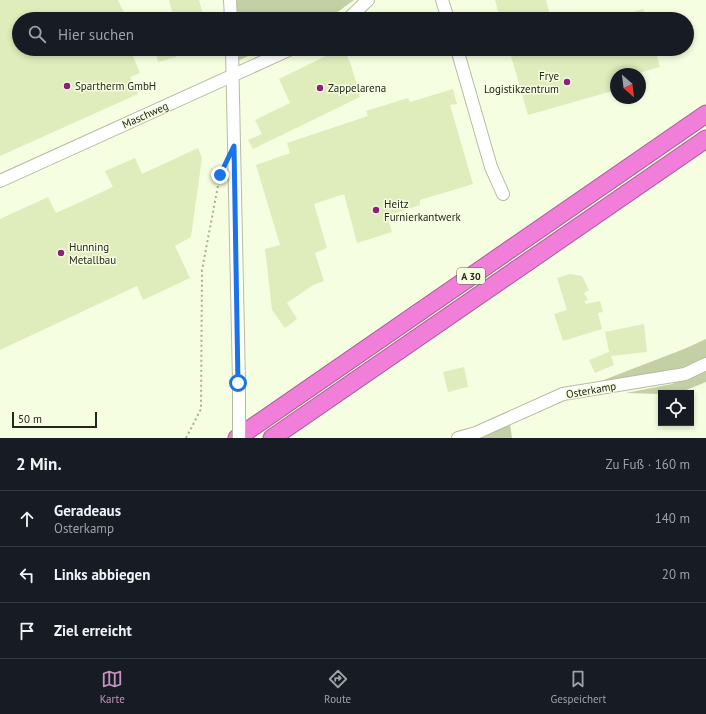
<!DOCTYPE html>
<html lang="de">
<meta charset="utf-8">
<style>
:root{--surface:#171b24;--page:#20242c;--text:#f1f3f6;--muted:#9ea1a6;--line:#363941;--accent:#c593c0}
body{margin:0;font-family:"PT Sans",sans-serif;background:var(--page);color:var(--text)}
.controls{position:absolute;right:12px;bottom:12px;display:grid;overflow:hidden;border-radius:0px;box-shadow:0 2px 6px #0003}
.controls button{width:36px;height:36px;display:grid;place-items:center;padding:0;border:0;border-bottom:1px solid var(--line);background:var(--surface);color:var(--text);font:20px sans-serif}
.compass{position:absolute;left:610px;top:68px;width:36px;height:36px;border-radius:50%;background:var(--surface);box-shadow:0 2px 6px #0003;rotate:152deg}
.scale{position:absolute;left:12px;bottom:10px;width:85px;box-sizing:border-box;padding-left:4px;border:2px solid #24271c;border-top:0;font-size:11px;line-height:14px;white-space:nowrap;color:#24271c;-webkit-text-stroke:3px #f5fee0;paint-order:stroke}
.stop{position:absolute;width:12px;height:12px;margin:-9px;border:3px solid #1a73e8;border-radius:50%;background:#fff}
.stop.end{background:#1a73e8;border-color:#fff;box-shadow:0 1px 4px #0008}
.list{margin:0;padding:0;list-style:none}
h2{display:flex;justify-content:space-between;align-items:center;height:52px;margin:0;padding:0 16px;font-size:17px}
h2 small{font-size:13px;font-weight:400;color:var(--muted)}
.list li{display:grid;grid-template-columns:26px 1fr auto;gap:12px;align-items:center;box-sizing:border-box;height:56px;padding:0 16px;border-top:1px solid var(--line)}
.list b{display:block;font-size:15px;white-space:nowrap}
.list p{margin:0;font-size:13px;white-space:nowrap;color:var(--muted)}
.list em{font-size:13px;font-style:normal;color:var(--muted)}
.icon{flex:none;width:22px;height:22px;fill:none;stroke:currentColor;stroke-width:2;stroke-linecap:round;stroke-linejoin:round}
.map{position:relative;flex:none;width:706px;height:438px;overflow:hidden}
.search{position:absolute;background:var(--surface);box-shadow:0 2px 6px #0003;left:12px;right:12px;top:12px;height:44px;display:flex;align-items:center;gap:10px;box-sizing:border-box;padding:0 14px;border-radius:22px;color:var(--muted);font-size:15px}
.sheet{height:220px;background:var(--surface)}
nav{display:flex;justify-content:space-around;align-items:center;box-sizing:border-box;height:56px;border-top:1px solid var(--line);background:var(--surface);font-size:11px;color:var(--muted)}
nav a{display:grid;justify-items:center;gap:2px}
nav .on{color:var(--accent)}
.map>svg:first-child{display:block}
.green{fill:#c3cfa4}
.building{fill:#dfedbc}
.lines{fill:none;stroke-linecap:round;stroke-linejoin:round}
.minor-casing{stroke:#b5bda0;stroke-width:14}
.highway-casing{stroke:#a96097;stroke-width:19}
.path{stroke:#a8ae97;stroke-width:2;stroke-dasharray:2 3;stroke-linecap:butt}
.minor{stroke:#fff;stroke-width:12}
.highway{stroke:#f17fd9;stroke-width:17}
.minor-bridge-casing{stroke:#b5bda0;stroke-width:14;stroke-linecap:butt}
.minor-bridge{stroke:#fff;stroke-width:12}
.route{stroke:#1a73e8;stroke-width:5}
.poi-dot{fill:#901e7e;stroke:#f5fee0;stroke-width:1.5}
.labels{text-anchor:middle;stroke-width:3;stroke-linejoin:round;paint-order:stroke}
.shield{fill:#f5fee0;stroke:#636857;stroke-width:1}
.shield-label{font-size:10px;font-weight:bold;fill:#24271c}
.poi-label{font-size:11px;fill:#24271c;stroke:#f5fee0;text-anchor:start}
.street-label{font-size:11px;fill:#24271c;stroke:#f5fee0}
</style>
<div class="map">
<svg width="706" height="438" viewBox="0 0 706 438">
<rect width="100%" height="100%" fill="#f5fee0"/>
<!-- green -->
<g class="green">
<polygon points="234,0 354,0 328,19 235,19"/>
<polygon points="235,49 264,49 235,62"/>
<polygon points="706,339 706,358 682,369 601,381 684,349"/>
<polygon points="706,370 706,382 679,393 661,394 626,393 672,384"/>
<polygon points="510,424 512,438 467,438"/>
</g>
<!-- building -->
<g class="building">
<polygon points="0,0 118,0 127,19 19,19 19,49 130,49 140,73 130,77 138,94 0,156"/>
<polygon points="169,0 199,0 203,15 188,19 174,19"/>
<polygon points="495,0 546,0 551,19 500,19"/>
<polygon points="643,9 646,19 609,19"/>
<polygon points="155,49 174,49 176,57 158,62"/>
<polygon points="340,49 344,49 351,65 360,97 253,149 248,140 262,134 255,120 290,103 279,79"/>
<polygon points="509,49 655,49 660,67 635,74 616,74 616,90 528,115"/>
<polygon points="453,89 457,104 450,105 473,184 420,200 420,205 387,216 392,232 357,243 344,194 314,204 327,248 315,253 324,281 313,285 287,303 297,319 285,328 272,310 265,249 280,245 256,165 290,153 287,143 368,116 366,111 408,98 410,102"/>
<polygon points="198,148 202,158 191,237 175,246 190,278 143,300 137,286 0,350 0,219 48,197 56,213 113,187 105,171 135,158 142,174"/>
<polygon points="570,274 582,276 589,290 584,293 588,300 584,301 586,304 600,301 603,312 598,313 602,329 563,341 554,314 567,310 557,278"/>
<polygon points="644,324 647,352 611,356 614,365 595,373 589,360 609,352 605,332"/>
<polygon points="464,367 468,387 448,392 443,372"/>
</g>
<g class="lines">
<defs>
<g id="minor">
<polyline points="230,0 231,19"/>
<polyline points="442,0 448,19"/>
<polyline points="348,19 368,0"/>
<polyline points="232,49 239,383"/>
<polyline points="457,49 491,167 503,194"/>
<polyline points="0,181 291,49"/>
<polyline points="458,438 476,433 563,394 685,374 706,364"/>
</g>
<g id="highway">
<polyline points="237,438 706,114"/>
<polyline points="272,438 706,139"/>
</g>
</defs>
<!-- minor casing -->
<use href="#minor" class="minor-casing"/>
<!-- highway casing -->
<use href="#highway" class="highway-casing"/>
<!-- path -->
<polyline class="path" points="186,438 201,409 202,270 220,175 222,170"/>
<!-- minor -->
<use href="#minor" class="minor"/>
<!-- highway -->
<use href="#highway" class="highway"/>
<defs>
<polyline id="minor-bridge" points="239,383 239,438"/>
</defs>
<!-- minor-bridge casing -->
<use href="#minor-bridge" class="minor-bridge-casing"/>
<!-- minor-bridge -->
<use href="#minor-bridge" class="minor-bridge"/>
</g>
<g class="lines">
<!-- route -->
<polyline class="route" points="220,175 234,146 238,383"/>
</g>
<!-- markers -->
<g class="poi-dot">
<circle cx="567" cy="82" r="4"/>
<circle cx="67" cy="86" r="4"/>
<circle cx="320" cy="88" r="4"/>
<circle cx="376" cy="210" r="4"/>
<circle cx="61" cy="253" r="4"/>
</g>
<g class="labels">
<!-- shield labels -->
<rect class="shield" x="457" y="268" width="28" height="16" rx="3"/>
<g class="shield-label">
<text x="471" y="280">A 30</text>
</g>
<!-- poi labels -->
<g class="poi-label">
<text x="559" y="80" text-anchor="end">Frye<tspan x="559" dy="13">Logistikzentrum</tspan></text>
<text x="75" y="90">Spartherm GmbH</text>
<text x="328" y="92">Zappelarena</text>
<text x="384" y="208">Heitz<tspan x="384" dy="13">Furnierkantwerk</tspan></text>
<text x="69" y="251">Hunning<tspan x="69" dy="13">Metallbau</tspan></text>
</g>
<!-- street labels -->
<g class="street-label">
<text transform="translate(145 115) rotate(-24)" y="4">Maschweg</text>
<text transform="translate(591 390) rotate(-10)" y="4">Osterkamp</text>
</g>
</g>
</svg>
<div class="controls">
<button><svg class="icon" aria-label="locate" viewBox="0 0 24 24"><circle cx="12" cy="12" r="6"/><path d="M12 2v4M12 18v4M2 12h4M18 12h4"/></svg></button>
</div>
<svg class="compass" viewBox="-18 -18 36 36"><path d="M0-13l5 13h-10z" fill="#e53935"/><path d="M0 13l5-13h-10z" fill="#9ea1a6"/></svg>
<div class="scale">50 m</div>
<div class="stop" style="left:238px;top:383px"></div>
<div class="stop end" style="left:220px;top:175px"></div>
<div class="search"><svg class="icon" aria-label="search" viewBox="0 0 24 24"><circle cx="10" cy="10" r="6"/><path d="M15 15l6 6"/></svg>Hier suchen</div>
</div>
<section class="sheet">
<h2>2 Min.<small>Zu Fuß · 160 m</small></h2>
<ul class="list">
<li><svg class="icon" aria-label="ahead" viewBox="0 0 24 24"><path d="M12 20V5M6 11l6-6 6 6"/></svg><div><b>Geradeaus</b><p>Osterkamp</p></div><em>140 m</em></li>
<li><svg class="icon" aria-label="left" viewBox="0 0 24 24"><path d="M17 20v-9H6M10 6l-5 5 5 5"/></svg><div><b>Links abbiegen</b></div><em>20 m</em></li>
<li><svg class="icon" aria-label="arrive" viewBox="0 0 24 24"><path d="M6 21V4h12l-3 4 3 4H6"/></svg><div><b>Ziel erreicht</b></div></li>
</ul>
</section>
<nav>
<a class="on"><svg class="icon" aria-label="map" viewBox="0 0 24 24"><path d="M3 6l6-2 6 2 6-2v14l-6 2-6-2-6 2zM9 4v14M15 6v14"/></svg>Karte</a>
<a><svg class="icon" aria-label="directions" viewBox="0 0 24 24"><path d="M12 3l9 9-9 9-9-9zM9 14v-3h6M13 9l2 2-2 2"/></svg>Route</a>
<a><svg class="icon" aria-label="saved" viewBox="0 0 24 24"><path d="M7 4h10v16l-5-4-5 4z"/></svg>Gespeichert</a>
</nav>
